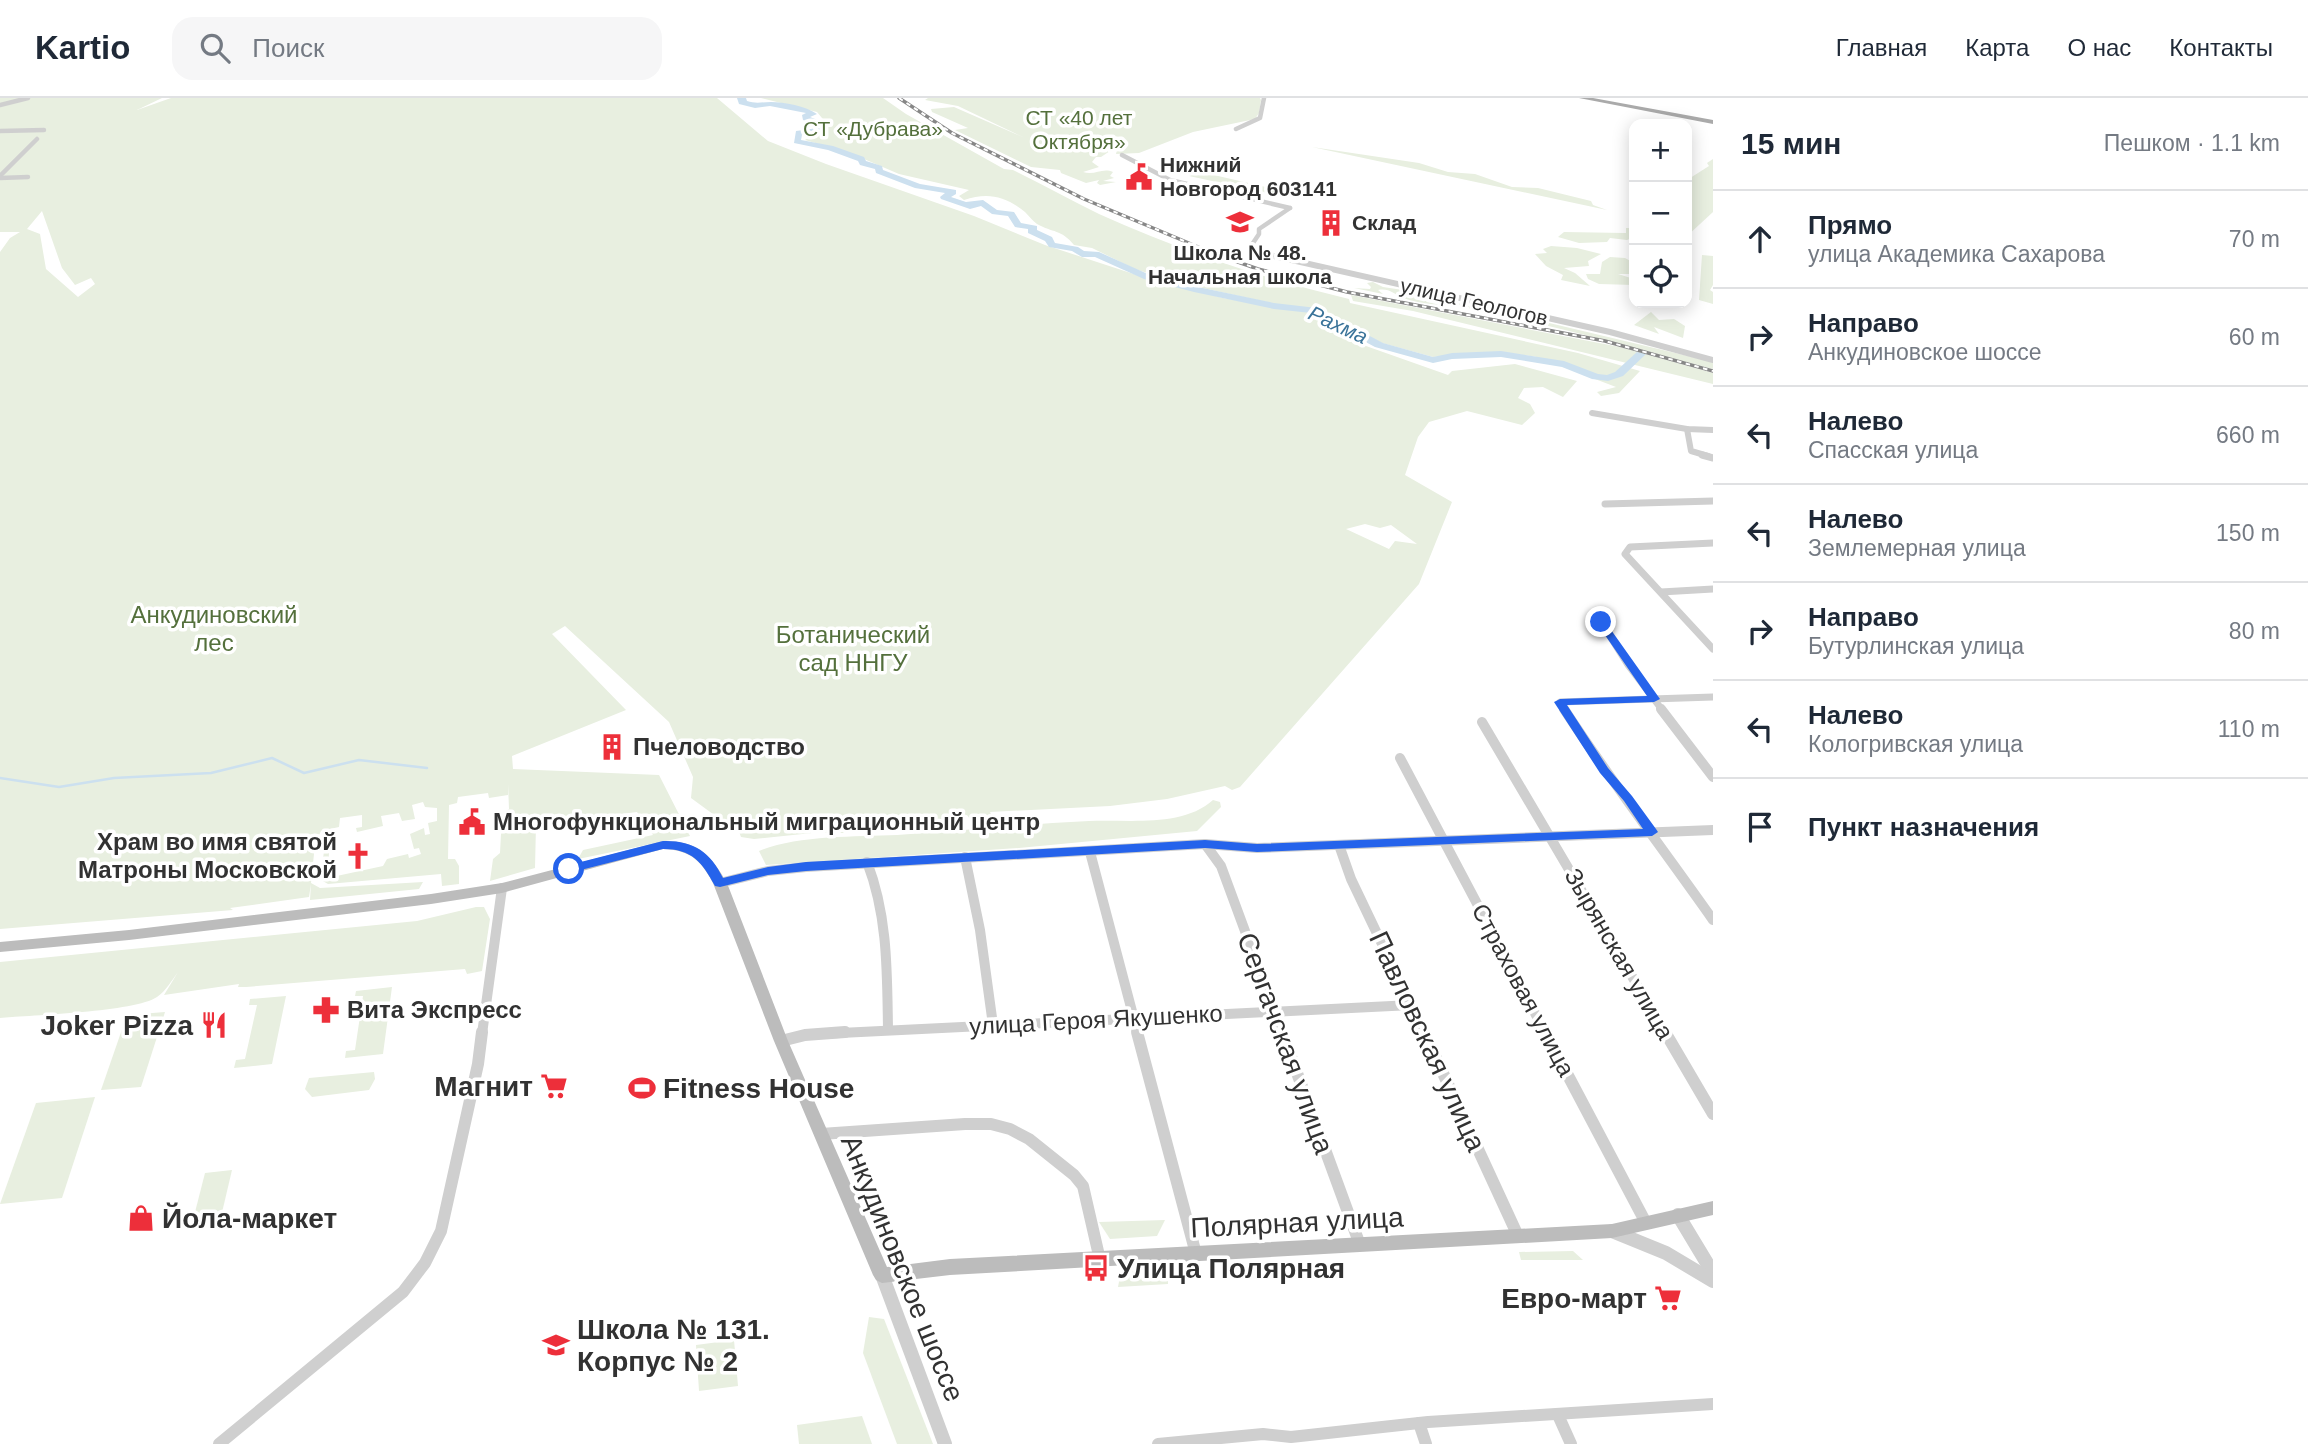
<!DOCTYPE html>
<html lang="ru">
<meta charset="utf-8">
<style>
:root{--surface:#fff;--page:#f6f6f7;--text:#1f2937;--muted:#747a83;--line:#e0e1e3}
body{margin:0;font-family:Arial,sans-serif;background:var(--page);color:var(--text)}
.controls{position:absolute;right:21px;top:21px;display:grid;overflow:hidden;border-radius:14px;box-shadow:0 4px 18px #0003}
.controls button{width:63px;height:63px;display:grid;place-items:center;padding:0;border:0;border-bottom:2px solid var(--line);background:var(--surface);color:var(--text);font:35px sans-serif}
.stop{position:absolute;width:21px;height:21px;margin:-16px;border:5px solid #2563eb;border-radius:50%;background:#fff}
.stop.end{background:#2563eb;border-color:#fff;box-shadow:0 2px 7px #0008}
.list{margin:0;padding:0;list-style:none}
h2{display:flex;justify-content:space-between;align-items:center;height:91px;margin:0;padding:0 28px;font-size:30px}
h2 small{font-size:23px;font-weight:400;color:var(--muted)}
.list li{display:grid;grid-template-columns:46px 1fr auto;gap:21px;align-items:center;box-sizing:border-box;height:98px;padding:0 28px;border-top:2px solid var(--line)}
.list b{display:block;font-size:26px;white-space:nowrap}
.list p{margin:0;font-size:23px;white-space:nowrap;color:var(--muted)}
.list em{font-size:23px;font-style:normal;color:var(--muted)}
.icon{flex:none;width:38px;height:38px;fill:none;stroke:currentColor;stroke-width:2;stroke-linecap:round;stroke-linejoin:round}
.map{position:relative;flex:none;width:1713px;height:1346px;overflow:hidden}
header{display:flex;align-items:center;gap:42px;box-sizing:border-box;height:98px;padding:0 35px;background:var(--surface);border-bottom:2px solid var(--line)}
header strong{font-size:33px}
nav{display:flex;gap:38px;margin-inline-start:auto;font-size:24px}
.search{width:490px;height:63px;background:var(--page);display:flex;align-items:center;gap:18px;box-sizing:border-box;padding:0 24px;border-radius:21px;color:var(--muted);font-size:26px}
main{display:flex}
aside{flex:1;background:var(--surface)}
.map>svg:first-child{display:block}
.green{fill:#e8efe0;fill-rule:evenodd}
.lines{fill:none;stroke-linecap:round;stroke-linejoin:round}
.stream{stroke:#cce0ef;stroke-width:2.5}
.river{fill:#cce0ef;fill-rule:evenodd}
.minor-far4{stroke:#cfcfcf;stroke-width:4.5}
.minor-far3{stroke:#cfcfcf;stroke-width:6}
.minor-far2{stroke:#cfcfcf;stroke-width:7}
.minor-far1{stroke:#cfcfcf;stroke-width:10}
.minor{stroke:#cfcfcf;stroke-width:12}
.tertiary{stroke:#cfcfcf;stroke-width:14}
.secondary{fill:#bcbcbc;fill-rule:evenodd}
.primary{fill:#aaa;fill-rule:evenodd}
.rail-casing{stroke:#878787;stroke-width:3.5}
.rail{stroke:#fff;stroke-width:2;stroke-dasharray:4.5;stroke-linecap:butt}
.route{fill:#2563eb}
.labels{text-anchor:middle;stroke-width:7;stroke-linejoin:round;paint-order:stroke}
.far-park-label{font-size:21px;fill:#54703c;stroke:#fff}
.far-poi-label{font-size:21px;font-weight:bold;fill:#323232;stroke:#fff;text-anchor:start}
.far-street-label{font-size:21px;fill:#323232;stroke:#fff}
.far-water-label{font-size:21px;font-style:italic;fill:#3a7399;stroke:#fff}
.park-label{font-size:24px;fill:#54703c;stroke:#fff}
.poi-label{font-size:24px;font-weight:bold;fill:#323232;stroke:#fff;text-anchor:start}
.street-label{font-size:24px;fill:#323232;stroke:#fff}
.near-poi-label{font-size:28px;font-weight:bold;fill:#323232;stroke:#fff;text-anchor:start}
.near-street-label{font-size:28px;fill:#323232;stroke:#fff}
</style>
<header>
<strong>Kartio</strong>
<div class="search"><svg class="icon" aria-label="search" viewBox="0 0 24 24"><circle cx="10" cy="10" r="6"/><path d="M15 15l6 6"/></svg>Поиск</div>
<nav><a>Главная</a><a>Карта</a><a>О нас</a><a>Контакты</a></nav>
</header>
<main>
<div class="map">
<svg width="1713" height="1346" viewBox="0 0 1713 1346">
<rect width="100%" height="100%" fill="#fff"/>
<!-- green -->
<g class="green">
<path d="M0,0H162L137,12L171,0H717L768,43L826,66L974,118L1045,147L1146,180L1223,200L1312,215L1347,233L1366,248L1448,277L1452,273L1515,266L1577,283L1563,299L1543,289L1524,290L1518,300L1530,306L1535,315L1522,327L1467,313L1429,324L1418,339L1405,377L1452,404L1419,486L1240,689L1232,692L1225,688L1167,701L1110,708L990,714L994,722L983,724L970,721L967,717L941,722L861,729L850,735H812L754,741L741,739L737,728L721,722L691,700L693,679L669,624L565,528L552,536L626,612L512,658L513,671L659,677L690,738L578,761L583,752L653,737L637,714L536,727L535,770L490,783L493,761L500,755L501,736L507,725L503,723V715L509,711L508,686V697L489,700L488,695L458,699L457,705L449,707L448,761H455L459,768V786L442,788L441,776L328,786L321,782L324,752L333,745L332,751L329,754L328,776L332,779L383,768L387,761L408,756L409,760L421,756L419,750L414,751L410,736L424,730L425,737L430,736L428,725L437,723V710L425,709L423,704L412,707L415,721L402,723L399,715L381,718L383,728L357,734L356,730L362,729V717L340,720L339,729L321,733L315,746L311,785L320,790L423,784L419,791L310,802L311,786L309,799L230,810L233,812L0,831V154L10,140L20,134H0ZM42,113L62,170L75,187L91,180L95,186L78,199L46,171L40,136L27,131ZM1365,426L1380,430L1391,427L1417,446L1395,443L1389,451L1346,431Z"/>
<path d="M761,0H883L906,16L1004,71L1013,72C1042,86 1070,102 1099,116C1179,152 1264,181 1349,201L1350,205L1578,255L1640,273L1619,295L1601,298L1597,294L1616,289L1537,259L1503,254L1433,259L1382,245L1317,211L1275,206L1171,183L1135,171L1092,150L1074,147C1061,131 1053,135 1037,126C1033,123 1029,118 1025,114C1005,98 988,94 964,102L959,98L969,92L899,76L850,55L805,42L811,37L826,33L827,26L817,14Z"/>
<path d="M928,0H1260L1261,2L1259,15L1255,21L1193,34L1139,55L1116,56L1117,52L1113,51L1101,59H1096L1092,64L1099,69L1083,74C1095,78 1102,69 1113,74L1110,78L1114,80L1103,83L1116,84L1100,87L1097,85L1099,82L1086,85L1061,75L1060,72L1031,69L955,32L968,30L932,14L931,11L954,9L1025,40L958,8L925,2Z"/>
<polygon points="1312,49 1419,65 1448,74 1475,76 1512,89 1538,90 1591,103 1593,107 1607,112"/>
<polygon points="1713,61 1713,114 1687,138 1687,82 1709,68 1707,65"/>
<polygon points="1188,71 1291,95 1281,98 1189,78 1191,77 1178,76"/>
<polygon points="1626,130 1634,130 1634,139 1627,142 1610,140 1607,144 1579,145 1558,139 1564,134 1626,135"/>
<polygon points="1551,148 1577,150 1601,156 1588,163 1589,168 1564,170 1575,175 1590,188 1561,182 1563,177 1546,168 1535,156 1547,155 1543,151"/>
<polygon points="1702,157 1713,158 1713,187 1710,192 1713,194 1713,206 1699,202"/>
<polygon points="1610,159 1625,160 1634,165 1634,176 1618,176 1634,181 1634,187 1599,186 1588,181 1586,176 1600,176 1602,164"/>
<path d="M1373,184L1383,189L1429,196L1464,207C1444,207 1422,207 1403,200C1394,196 1389,190 1378,192L1383,196L1354,190L1370,191L1371,189L1367,185Z"/>
<polygon points="1351,197 1620,249 1713,275 1713,286 1413,213 1353,203"/>
<path d="M1474,207L1709,263L1713,265V271C1632,249 1550,226 1470,211L1468,208Z"/>
<polygon points="1651,214 1659,222 1674,221 1685,228 1683,240 1654,229 1659,236 1634,227"/>
<path d="M1213,702L1220,704L1221,709L1197,733L1019,750L766,767L759,753C797,737 855,739 897,737C961,733 1025,726 1089,723C1128,721 1182,730 1213,702Z"/>
<path d="M476,809H484L490,821L482,873L467,876L465,871L246,889H238L239,886L164,897L178,874C172,882 166,893 157,899C135,914 32,917 0,920V864L417,823Z"/>
<polygon points="392,889 383,956 345,960 346,953 355,952 363,898 355,898 356,893"/>
<polygon points="286,898 272,966 234,970 236,962 245,961 257,907 249,907 250,901"/>
<polygon points="165,914 141,989 101,992 127,917"/>
<polygon points="374,974 375,981 369,992 312,999 305,991 309,980"/>
<polygon points="95,999 62,1100 0,1106 36,1005"/>
<polygon points="232,1072 220,1123 192,1126 205,1075"/>
<polygon points="1165,1122 1157,1138 1110,1141 1099,1124"/>
<polygon points="1573,1153 1583,1162 1521,1162 1519,1154"/>
<polygon points="1280,1165 1285,1174 1233,1180 1229,1169"/>
<polygon points="1168,1170 1168,1186 1118,1189 1121,1173"/>
<polygon points="869,1219 884,1221 933,1346 897,1346 863,1255"/>
<polygon points="734,1242 738,1288 699,1293 696,1247"/>
<polygon points="862,1318 872,1346 799,1346 797,1327"/>
</g>
<g class="lines">
<!-- stream -->
<polyline class="stream" points="0,680 59,689 114,680 211,675 272,660 304,675 359,662 427,670"/>
<!-- river -->
<path class="river" d="M737,0H746L747,3C756,6 762,4 771,4C784,4 806,8 817,16L810,19L825,25V32L802,37L801,42L833,48L864,59L866,63L882,68L883,72L920,86L956,92V96L951,99L966,104L983,102L997,112L1014,114L1021,125L1037,128V132L1052,139L1055,145L1078,149L1084,153L1099,154L1150,177L1198,189L1274,205L1317,210L1383,245L1433,259L1452,255L1501,253L1564,263L1598,276L1607,277L1615,274L1637,254L1646,256L1623,278L1608,283L1592,281L1562,269L1501,259L1452,261L1433,265L1375,249L1311,215L1274,211L1194,194L1144,181L1095,159H1082L1072,153L1049,149L1045,143L1028,135V131L1015,129L1008,118L992,116L981,108L970,111L941,101L940,99L945,95L915,90L876,75L875,71L860,67L858,63L828,52L794,45L796,33L818,30V28L803,22L802,17L806,15L770,8L755,10L739,6Z"/>
<!-- minor-far4 -->
<g class="minor-far4">
<polyline points="0,7 28,0"/>
<polyline points="1236,31 1260,20 1264,0"/>
<polyline points="0,33 44,32"/>
<polyline points="1122,57 1170,82 1290,110"/>
<polyline points="0,78 37,41"/>
<polyline points="0,80 28,79"/>
<polyline points="1272,158 1251,148 1259,136 1259,131 1290,110"/>
</g>
<!-- minor-far3 -->
<g class="minor-far3">
<polyline points="1265,156 1610,234 1713,262"/>
<polyline points="1592,315 1687,331 1713,332"/>
<polyline points="1687,331 1691,353 1708,358"/>
</g>
<!-- minor-far2 -->
<g class="minor-far2">
<polyline points="1702,357 1713,360"/>
<polyline points="1605,406 1713,403"/>
<polyline points="1713,445 1630,449 1625,456 1713,551"/>
<polyline points="1661,494 1713,491"/>
<polyline points="1601,524 1628,567 1663,613"/>
<polyline points="1565,613 1560,604 1713,599"/>
</g>
<!-- minor-far1 -->
<g class="minor-far1">
<path d="M1564,611C1611,683 1663,751 1713,822"/>
<polyline points="1661,611 1713,679"/>
<polyline points="1482,624 1666,936"/>
<polyline points="1400,660 1546,936"/>
<polyline points="1205,746 1221,768 1283,936"/>
<polyline points="1339,747 1351,781 1425,936"/>
<polyline points="1090,754 1138,936"/>
<polyline points="965,759 980,832 993,927"/>
<path d="M867,764C888,818 887,874 888,931"/>
<polyline points="720,785 768,773 806,769 1205,746 1257,750 1713,732"/>
<polyline points="482,936 502,790"/>
<polyline points="820,936 1412,907"/>
</g>
<!-- minor -->
<g class="minor">
<polyline points="1137,934 1196,1156"/>
<polyline points="1282,934 1360,1147"/>
<polyline points="1424,934 1518,1138"/>
<polyline points="1545,934 1646,1125"/>
<polyline points="1665,934 1713,1016"/>
<polyline points="781,943 805,937 845,934"/>
<polyline points="821,1036 965,1026 991,1026 1010,1031 1029,1041 1074,1077 1083,1088 1100,1162"/>
<polyline points="1558,1317 1571,1346"/>
<polyline points="1419,1325 1426,1346"/>
<polyline points="219,1346 403,1194 425,1165 441,1133 478,966 482,934"/>
<polyline points="1158,1346 1263,1336 1291,1339 1428,1324 1713,1306"/>
</g>
<!-- tertiary -->
<g class="tertiary">
<polyline points="1678,1117 1713,1175"/>
<polyline points="1612,1133 1666,1155 1713,1183"/>
<polyline points="882,1177 945,1346"/>
</g>
<!-- secondary -->
<path class="secondary" d="M663,743C698,743 710,756 727,785L788,943L887,1169L950,1161L1612,1126L1713,1103V1117L1612,1140L950,1177L882,1185L876,1182L873,1177L774,943L713,785C701,762 690,752 663,751L502,795L431,806L129,842L0,854V844L129,832L431,796L502,785Z"/>
<!-- primary -->
<polygon class="primary" points="1579,0 1593,0 1713,22 1713,26"/>
<defs>
<polyline id="rail" points="899,0 952,35 1084,101 1215,156 1258,171 1347,194 1605,243 1713,273"/>
</defs>
<!-- rail casing -->
<use href="#rail" class="rail-casing"/>
<!-- rail -->
<use href="#rail" class="rail"/>
</g>
<!-- route -->
<path class="route" d="M1601,521L1604,522L1660,601L1654,604L1567,607L1608,670L1632,698L1656,731L1658,734L1652,738L1257,754L1205,750L806,773L768,777L720,789L715,788C702,764 692,751 663,751L569,775L562,771L569,767L663,743C692,742 710,753 723,780L768,769L806,764L1205,742L1257,746L1643,731L1624,703L1600,675L1554,604L1560,601L1647,598L1596,524Z"/>
<!-- icons -->
<defs>
<symbol id="civic-bare" viewBox="-9 -9 18 18"><path d="M-.6-6.5H3V-4.5H.6V-3L4-1V1h2V6H-6V1h2V-1L-.6-3ZM-1.2 2.5V6h2.4V2.5Z" fill="#ed2f3a" stroke="#fff" stroke-width="2.5" paint-order="stroke"/></symbol>
<symbol id="school-bare" viewBox="-9 -9 18 18"><path d="M0-5L7-2L0 1L-7-2ZM-4 1L0 2.5L4 1V4Q0 6-4 4Z" fill="#ed2f3a" stroke="#fff" stroke-width="2.5" paint-order="stroke"/></symbol>
<symbol id="building-bare" viewBox="-9 -9 18 18"><path d="M-4-6H4V6H1V3H-1V6H-4ZM-2.5-4.3h1.7v1.8h-1.7ZM.8-4.3h1.7v1.8H.8ZM-2.5-1h1.7V.8h-1.7ZM.8-1h1.7V.8H.8Z" fill="#ed2f3a" stroke="#fff" stroke-width="2.5" paint-order="stroke"/></symbol>
<symbol id="church-bare" viewBox="-9 -9 18 18"><path d="M-1.2-6h2.4v3.5h3.3v2.4h-3.3V6h-2.4V-.1h-3.3v-2.4h3.3Z" fill="#ed2f3a" stroke="#fff" stroke-width="2.5" paint-order="stroke"/></symbol>
<symbol id="pharmacy-bare" viewBox="-9 -9 18 18"><path d="M-2-6h4v4h4v4h-4v4h-4v-4h-4v-4h4Z" fill="#ed2f3a" stroke="#fff" stroke-width="2.5" paint-order="stroke"/></symbol>
<symbol id="restaurant-bare" viewBox="-9 -9 18 18"><path d="M-5-6h1v4h1v-4h1v4h1v-4h1v5L-1.5 .5V6h-2V.5L-5-1ZM5-6V6H3V1.5H1.5Q1.5-4 5-6Z" fill="#ed2f3a" stroke="#fff" stroke-width="2.5" paint-order="stroke"/></symbol>
<symbol id="supermarket-bare" viewBox="-9 -9 18 18"><path d="M-6-5.5h2.5l.6 2H6L4.5 2H-2.5L-4.4-4H-6ZM-1.5 3.2a1.3 1.3 0 1 0 .1 0ZM3 3.2a1.3 1.3 0 1 0 .1 0Z" fill="#ed2f3a" stroke="#fff" stroke-width="2.5" paint-order="stroke"/></symbol>
<symbol id="stadium-bare" viewBox="-9 -9 18 18"><path d="M0-5a6.5 5 0 1 0 0 10a6.5 5 0 1 0 0-10ZM-3.5-1.8h7v3.6h-7Z" fill="#ed2f3a" stroke="#fff" stroke-width="2.5" paint-order="stroke"/></symbol>
<symbol id="shop-bare" viewBox="-9 -9 18 18"><path d="M-5-2.5h2.3a2.7 3.5 0 0 1 5.4 0H5L5.5 6h-11ZM-1.5-2.5h3a1.5 2.3 0 0 0-3 0Z" fill="#ed2f3a" stroke="#fff" stroke-width="2.5" paint-order="stroke"/></symbol>
<symbol id="bus-bare" viewBox="-9 -9 18 18"><path d="M-5-6H5V4H4V6H2V4H-2V6H-4V4H-5ZM-3.5-4V0h7V-4ZM-3.5 1.2v1.5H-2V1.2ZM2 1.2v1.5H3.5V1.2Z" fill="#ed2f3a" stroke="#fff" stroke-width="2.5" paint-order="stroke"/></symbol>
</defs>
<g fill-rule="evenodd">
<use href="#civic-bare" x="1120" y="60" width="38" height="38"/>
<use href="#school-bare" x="1221" y="105" width="38" height="38"/>
<use href="#building-bare" x="1312" y="106" width="38" height="38"/>
<use href="#building-bare" x="593" y="630" width="38" height="38"/>
<use href="#civic-bare" x="453" y="705" width="38" height="38"/>
<use href="#church-bare" x="339" y="739" width="38" height="38"/>
<use href="#pharmacy-bare" x="307" y="893" width="38" height="38"/>
<use href="#restaurant-bare" x="195" y="908" width="38" height="38"/>
<use href="#supermarket-bare" x="535" y="969" width="38" height="38"/>
<use href="#stadium-bare" x="623" y="971" width="38" height="38"/>
<use href="#shop-bare" x="122" y="1101" width="38" height="38"/>
<use href="#bus-bare" x="1077" y="1151" width="38" height="38"/>
<use href="#supermarket-bare" x="1649" y="1181" width="38" height="38"/>
<use href="#school-bare" x="537" y="1228" width="38" height="38"/>
</g>
<g class="labels">
<!-- far-park labels -->
<g class="far-park-label">
<text x="1079" y="27">СТ «40 лет<tspan x="1079" dy="24">Октября»</tspan></text>
<text x="873" y="38">СТ «Дубрава»</text>
</g>
<!-- far-poi labels -->
<g class="far-poi-label">
<text x="1160" y="74">Нижний<tspan x="1160" dy="24">Новгород 603141</tspan></text>
<text x="1352" y="132">Склад</text>
<text x="1240" y="162" text-anchor="middle">Школа № 48.<tspan x="1240" dy="24">Начальная школа</tspan></text>
</g>
<!-- far-street labels -->
<g class="far-street-label">
<text transform="translate(1474 204) rotate(13)" y="7">улица Геологов</text>
</g>
<!-- far-water labels -->
<g class="far-water-label">
<text transform="translate(1338 227) rotate(25)" y="7">Рахма</text>
</g>
<!-- park labels -->
<g class="park-label">
<text x="214" y="525">Анкудиновский<tspan x="214" dy="28">лес</tspan></text>
<text x="853" y="545">Ботанический<tspan x="853" dy="28">сад ННГУ</tspan></text>
</g>
<!-- poi labels -->
<g class="poi-label">
<text x="633" y="657">Пчеловодство</text>
<text x="493" y="732">Многофункциональный миграционный центр</text>
<text x="337" y="752" text-anchor="end">Храм во имя святой<tspan x="337" dy="28">Матроны Московской</tspan></text>
<text x="347" y="920">Вита Экспресс</text>
</g>
<!-- street labels -->
<g class="street-label">
<text transform="translate(1619 856) rotate(60)" y="8">Зырянская улица</text>
<text transform="translate(1523 892) rotate(62)" y="8">Страховая улица</text>
<text transform="translate(1096 922) rotate(-3)" y="8">улица Героя Якушенко</text>
</g>
<!-- near-poi labels -->
<g class="near-poi-label">
<text x="193" y="937" text-anchor="end">Joker Pizza</text>
<text x="533" y="998" text-anchor="end">Магнит</text>
<text x="663" y="1000">Fitness House</text>
<text x="162" y="1130">Йола-маркет</text>
<text x="1117" y="1180">Улица Полярная</text>
<text x="1647" y="1210" text-anchor="end">Евро-март</text>
<text x="577" y="1241">Школа № 131.<tspan x="577" dy="32">Корпус № 2</tspan></text>
</g>
<!-- near-street labels -->
<g class="near-street-label">
<text transform="translate(1428 943) rotate(65)" y="10">Павловская улица</text>
<text transform="translate(1286 945) rotate(70)" y="10">Сергачская улица</text>
<text transform="translate(1297 1124) rotate(-3)" y="10">Полярная улица</text>
<text transform="translate(903 1170) rotate(68)" y="10">Анкудиновское шоссе</text>
</g>
</g>
</svg>
<div class="controls">
<button>+</button>
<button>−</button>
<button><svg class="icon" aria-label="locate" viewBox="0 0 24 24"><circle cx="12" cy="12" r="6"/><path d="M12 2v4M12 18v4M2 12h4M18 12h4"/></svg></button>
</div>
<div class="stop" style="left:569px;top:771px"></div>
<div class="stop end" style="left:1601px;top:524px"></div>
</div>
<aside>
<h2>15 мин<small>Пешком · 1.1 km</small></h2>
<ul class="list">
<li><svg class="icon" aria-label="ahead" viewBox="0 0 24 24"><path d="M12 20V5M6 11l6-6 6 6"/></svg><div><b>Прямо</b><p>улица Академика Сахарова</p></div><em>70 m</em></li>
<li><svg class="icon" aria-label="right" viewBox="0 0 24 24"><path d="M7 20v-9h11M14 6l5 5-5 5"/></svg><div><b>Направо</b><p>Анкудиновское шоссе</p></div><em>60 m</em></li>
<li><svg class="icon" aria-label="left" viewBox="0 0 24 24"><path d="M17 20v-9H6M10 6l-5 5 5 5"/></svg><div><b>Налево</b><p>Спасская улица</p></div><em>660 m</em></li>
<li><svg class="icon" aria-label="left" viewBox="0 0 24 24"><path d="M17 20v-9H6M10 6l-5 5 5 5"/></svg><div><b>Налево</b><p>Землемерная улица</p></div><em>150 m</em></li>
<li><svg class="icon" aria-label="right" viewBox="0 0 24 24"><path d="M7 20v-9h11M14 6l5 5-5 5"/></svg><div><b>Направо</b><p>Бутурлинская улица</p></div><em>80 m</em></li>
<li><svg class="icon" aria-label="left" viewBox="0 0 24 24"><path d="M17 20v-9H6M10 6l-5 5 5 5"/></svg><div><b>Налево</b><p>Кологривская улица</p></div><em>110 m</em></li>
<li><svg class="icon" aria-label="arrive" viewBox="0 0 24 24"><path d="M6 21V4h12l-3 4 3 4H6"/></svg><div><b>Пункт назначения</b></div></li>
</ul>
</aside>
</main>
